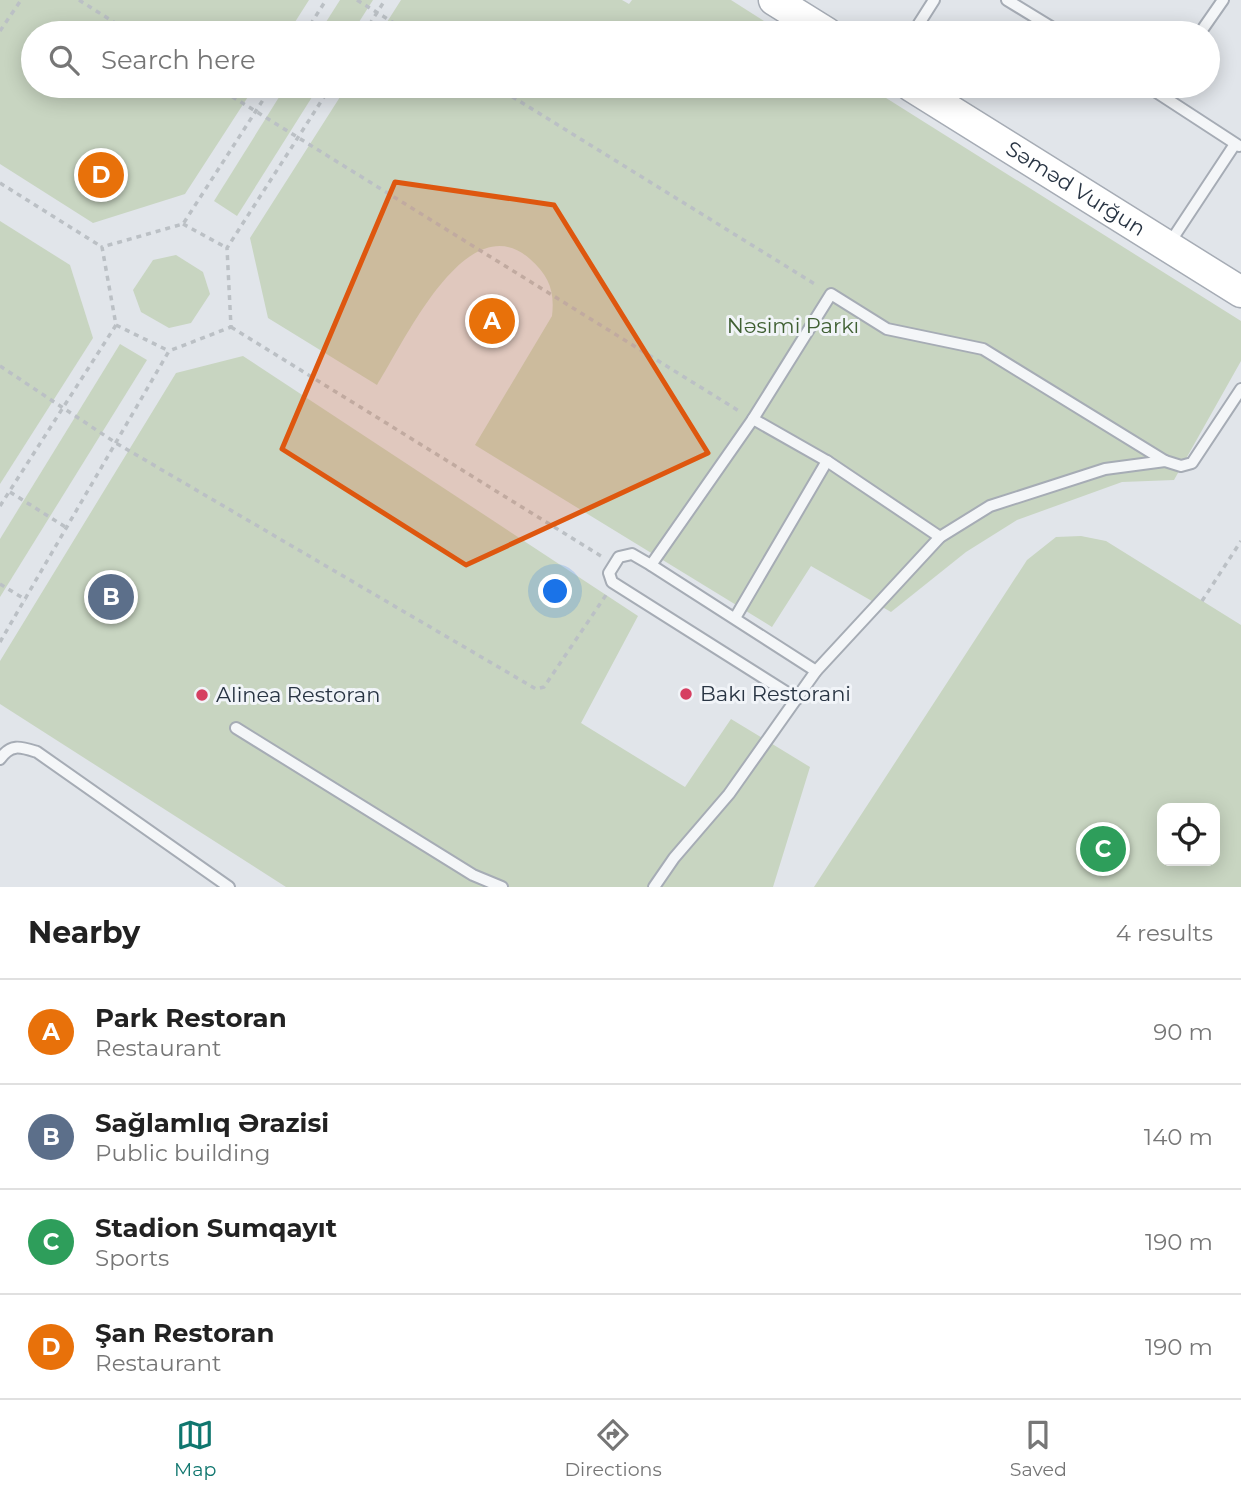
<!DOCTYPE html>
<meta charset="utf-8">
<style>
:root{--surface:#fff;--page:#f2f2f2;--text:#222;--muted:#767676;--line:#e0e0e0;--accent:#0f766e}
body{margin:0;font-family:Montserrat,sans-serif;background:var(--page);color:var(--text)}
.controls{position:absolute;right:21px;bottom:21px;display:grid;overflow:hidden;border-radius:14px;box-shadow:0 4px 18px #0003}
.controls button{width:63px;height:63px;display:grid;place-items:center;padding:0;border:0;border-bottom:2px solid var(--line);background:var(--surface);color:var(--text);font:35px sans-serif}
.you{position:absolute;left:556px;top:592px;width:24px;height:24px;margin:-18px;border:5px solid #fff;border-radius:50%;background:#1a73e8;box-shadow:0 0 0 10px #1a73e833}
.badge{display:grid;place-items:center;width:46px;height:46px;border-radius:50%;background:var(--accent);color:#fff;font-size:23px;font-weight:700}
.pin{position:absolute;translate:-50% -50%;border:4px solid #fff;box-shadow:0 2px 7px #0006}
.list{margin:0;padding:0;list-style:none}
h2{display:flex;justify-content:space-between;align-items:center;height:91px;margin:0;padding:0 28px;font-size:30px}
h2 small{font-size:23px;font-weight:400;color:var(--muted)}
.list li{display:grid;grid-template-columns:46px 1fr auto;gap:21px;align-items:center;box-sizing:border-box;height:105px;padding:0 28px;border-top:2px solid var(--line)}
.list b{display:block;font-size:26px;white-space:nowrap}
.list p{margin:0;font-size:23px;white-space:nowrap;color:var(--muted)}
.list em{font-size:23px;font-style:normal;color:var(--muted)}
.icon{flex:none;width:38px;height:38px;fill:none;stroke:currentColor;stroke-width:2;stroke-linecap:round;stroke-linejoin:round}
.map{position:relative;flex:none;width:1241px;height:887px;overflow:hidden}
.search{position:absolute;background:var(--surface);box-shadow:0 4px 18px #0003;left:21px;right:21px;top:21px;height:77px;display:flex;align-items:center;gap:18px;box-sizing:border-box;padding:0 24px;border-radius:38px;color:var(--muted);font-size:26px}
.sheet{height:511px;background:var(--surface)}
nav{display:flex;justify-content:space-around;align-items:center;box-sizing:border-box;height:98px;border-top:2px solid var(--line);background:var(--surface);font-size:19px;color:var(--muted)}
nav a{display:grid;justify-items:center;gap:4px}
nav .on{color:var(--accent)}
.map>svg:first-child{display:block}
.green{fill:#c8d5c1;fill-rule:evenodd}
.lines{fill:none;stroke-linecap:round;stroke-linejoin:round}
.lane-casing{stroke:#a6acb5;stroke-width:14}
.secondary-casing{stroke:#a6acb5;stroke-width:33}
.path{stroke:#bbc0c5;stroke-width:3.5;stroke-dasharray:5 5;stroke-linecap:butt}
.lane{stroke:#f4f6f8;stroke-width:10}
.secondary{stroke:#fff;stroke-width:30}
.marked{fill:#de570f;fill-opacity:0.2;stroke:#de570f;stroke-width:5;stroke-linejoin:round}
.poi-dot{fill:#d63f61;stroke:#f1f4f8;stroke-width:2.5}
.labels{text-anchor:middle;stroke-width:6;stroke-linejoin:round;paint-order:stroke}
.street-label{font-size:21px;fill:#283443;stroke:#f1f4f8}
.park-label{font-size:21px;fill:#406034;stroke:#f1f4f8}
.poi-label{font-size:21px;fill:#283443;stroke:#f1f4f8;text-anchor:start}
</style>
<div class="map">
<svg width="1241" height="887" viewBox="0 0 1241 887">
<rect width="100%" height="100%" fill="#e1e5ea"/>
<!-- green -->
<g class="green">
<polygon points="0,0 309,0 288,33 33,33 33,86 255,86 185,194 93,223 0,164"/>
<polygon points="340,0 373,0 352,33 319,33"/>
<polygon points="401,0 622,0 629,4 632,0 731,0 783,33 380,33"/>
<polygon points="286,86 319,86 237,216 214,201"/>
<path d="M347,86H867L1241,321V361L1174,480L1122,482L1017,520L966,552L891,612L811,566L772,627L475,445L552,316C555,291 549,276 530,259C467,203 404,343 377,385L268,318L250,238Z"/>
<polygon points="0,221 70,265 93,338 0,484"/>
<polygon points="176,255 203,272 210,294 191,323 169,328 141,312 133,290 153,260"/>
<polygon points="120,344 147,360 0,597 0,539"/>
<polygon points="243,356 638,616 581,723 685,787 731,719 810,767 773,887 286,887 0,704 0,661 176,373"/>
<path d="M1081,536L1106,541L1241,625V887H814L1027,560L1056,537ZM1162,808H1215V861H1162Z"/>
</g>
<g class="lines">
<defs>
<g id="lane">
<polyline points="1007,0 1061,33"/>
<polyline points="913,33 934,0"/>
<polyline points="1200,33 1223,0"/>
<polyline points="1147,86 1239,146"/>
<polyline points="1169,244 1235,144"/>
<polyline points="753,419 831,294 887,329 983,349 1165,461"/>
<polyline points="651,565 753,419 827,461 940,537"/>
<polyline points="735,618 827,461"/>
<polyline points="797,699 612,582 609,573 619,557 632,554 651,565 816,671"/>
<polyline points="236,728 473,875 502,887"/>
<path d="M0,759C11,743 21,747 37,752L229,887"/>
<polyline points="654,887 674,858 729,794 816,671 940,537 990,506 1105,469 1165,461 1181,466 1192,463 1241,389"/>
</g>
<g id="secondary">
<polyline points="774,0 827,33"/>
<path id="s1" d="M911,86L1241,292"/>
</g>
</defs>
<!-- lane casing -->
<use href="#lane" class="lane-casing"/>
<!-- secondary casing -->
<use href="#secondary" class="secondary-casing"/>
<!-- path -->
<g class="path">
<polyline points="79,0 131,33"/>
<polyline points="357,0 410,33"/>
<polyline points="0,31 21,0"/>
<polyline points="305,33 326,0"/>
<polyline points="364,33 385,0"/>
<polyline points="215,86 739,411"/>
<polyline points="495,86 818,286"/>
<polyline points="0,183 102,247"/>
<polyline points="183,224 227,248"/>
<polyline points="116,325 169,351"/>
<polyline points="231,327 601,556"/>
<polyline points="0,366 116,443 536,689 544,687 606,595"/>
<polyline points="10,492 67,528"/>
<polyline points="0,506 116,325 102,247 183,224 272,86"/>
<polyline points="0,584 26,600"/>
<polyline points="1202,601 1241,541"/>
<polyline points="0,642 169,351 231,327 227,248 331,86"/>
</g>
<!-- lane -->
<use href="#lane" class="lane"/>
<!-- secondary -->
<use href="#secondary" class="secondary"/>
</g>
<!-- marked area -->
<path class="marked" d="M395,182L554,205L708,453L466,565L282,449Z"/>
<!-- markers -->
<g class="poi-dot">
<circle cx="686" cy="694" r="7"/>
<circle cx="202" cy="695" r="7"/>
</g>
<g class="labels">
<!-- street labels -->
<g class="street-label">
<text dy="7" stroke="none"><textPath href="#s1" startOffset="194">Səməd Vurğun</textPath></text>
</g>
<!-- park labels -->
<g class="park-label">
<text x="793" y="333">Nəsimi Parkı</text>
</g>
<!-- poi labels -->
<g class="poi-label">
<text x="700" y="701">Bakı Restorani</text>
<text x="216" y="702">Alinea Restoran</text>
</g>
</g>
</svg>
<div class="controls">
<button><svg class="icon" aria-label="locate" viewBox="0 0 24 24"><circle cx="12" cy="12" r="6"/><path d="M12 2v4M12 18v4M2 12h4M18 12h4"/></svg></button>
</div>
<div class="you"></div>
<div class="pin badge" style="left:492px;top:321px;background:#e8710a">A</div>
<div class="pin badge" style="left:111px;top:597px;background:#5c6f8a">B</div>
<div class="pin badge" style="left:1103px;top:849px;background:#2e9e5b">C</div>
<div class="pin badge" style="left:101px;top:175px;background:#e8710a">D</div>
<div class="search"><svg class="icon" aria-label="search" viewBox="0 0 24 24"><circle cx="10" cy="10" r="6"/><path d="M15 15l6 6"/></svg>Search here</div>
</div>
<section class="sheet">
<h2>Nearby<small>4 results</small></h2>
<ul class="list">
<li><span class="badge" style="background:#e8710a">A</span><div><b>Park Restoran</b><p>Restaurant</p></div><em>90 m</em></li>
<li><span class="badge" style="background:#5c6f8a">B</span><div><b>Sağlamlıq Ərazisi</b><p>Public building</p></div><em>140 m</em></li>
<li><span class="badge" style="background:#2e9e5b">C</span><div><b>Stadion Sumqayıt</b><p>Sports</p></div><em>190 m</em></li>
<li><span class="badge" style="background:#e8710a">D</span><div><b>Şan Restoran</b><p>Restaurant</p></div><em>190 m</em></li>
</ul>
</section>
<nav>
<a class="on"><svg class="icon" aria-label="map" viewBox="0 0 24 24"><path d="M3 6l6-2 6 2 6-2v14l-6 2-6-2-6 2zM9 4v14M15 6v14"/></svg>Map</a>
<a><svg class="icon" aria-label="directions" viewBox="0 0 24 24"><path d="M12 3l9 9-9 9-9-9zM9 14v-3h6M13 9l2 2-2 2"/></svg>Directions</a>
<a><svg class="icon" aria-label="saved" viewBox="0 0 24 24"><path d="M7 4h10v16l-5-4-5 4z"/></svg>Saved</a>
</nav>
